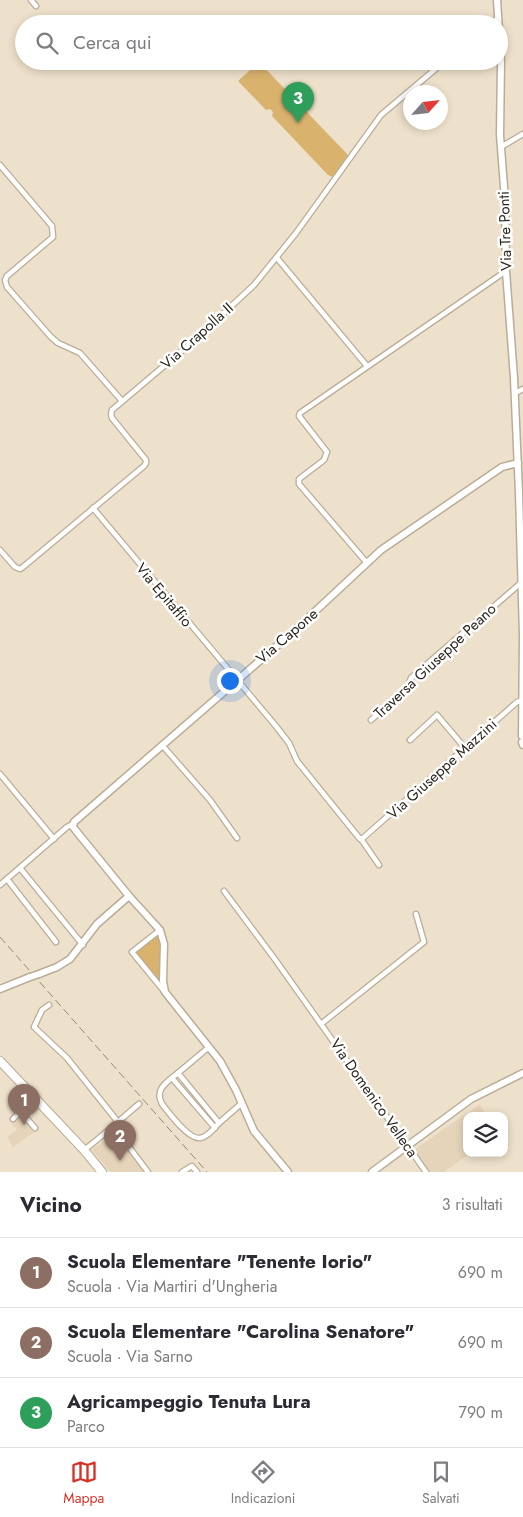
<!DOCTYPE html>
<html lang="it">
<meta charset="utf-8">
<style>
:root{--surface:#fff;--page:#f7f7f7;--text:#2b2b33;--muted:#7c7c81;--line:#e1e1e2;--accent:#d93025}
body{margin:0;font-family:Jost,sans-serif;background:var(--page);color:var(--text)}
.controls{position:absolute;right:15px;bottom:15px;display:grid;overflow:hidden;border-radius:10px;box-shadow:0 2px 8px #0003}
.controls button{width:45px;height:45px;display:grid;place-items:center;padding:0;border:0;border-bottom:1px solid var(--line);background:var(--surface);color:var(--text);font:25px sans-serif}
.compass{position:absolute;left:403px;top:85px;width:45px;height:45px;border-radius:50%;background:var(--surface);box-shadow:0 2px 8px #0003;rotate:63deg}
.you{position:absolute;left:229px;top:680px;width:18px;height:18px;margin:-12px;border:4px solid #fff;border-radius:50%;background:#1a73e8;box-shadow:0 0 0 8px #1a73e833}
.badge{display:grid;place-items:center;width:32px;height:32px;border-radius:50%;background:var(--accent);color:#fff;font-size:16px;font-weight:700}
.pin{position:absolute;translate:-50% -41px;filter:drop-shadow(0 1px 2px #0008)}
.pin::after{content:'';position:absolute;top:26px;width:18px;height:15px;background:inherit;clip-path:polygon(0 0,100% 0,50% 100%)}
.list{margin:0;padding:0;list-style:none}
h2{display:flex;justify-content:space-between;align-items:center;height:65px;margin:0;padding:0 20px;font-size:21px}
h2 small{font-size:16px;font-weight:400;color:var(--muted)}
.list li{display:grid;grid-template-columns:32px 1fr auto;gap:15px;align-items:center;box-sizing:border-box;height:70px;padding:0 20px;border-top:1px solid var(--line)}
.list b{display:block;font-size:19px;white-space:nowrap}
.list p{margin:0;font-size:16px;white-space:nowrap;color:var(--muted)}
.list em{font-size:16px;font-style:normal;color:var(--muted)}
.icon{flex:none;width:28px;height:28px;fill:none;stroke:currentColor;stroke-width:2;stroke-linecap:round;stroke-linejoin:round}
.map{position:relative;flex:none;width:523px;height:1172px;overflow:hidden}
.search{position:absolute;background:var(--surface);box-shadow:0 2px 8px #0003;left:15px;right:15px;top:15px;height:55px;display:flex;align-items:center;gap:12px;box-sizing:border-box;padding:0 18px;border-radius:28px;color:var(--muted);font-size:19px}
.sheet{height:275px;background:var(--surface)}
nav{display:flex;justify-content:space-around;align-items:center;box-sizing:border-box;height:70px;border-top:1px solid var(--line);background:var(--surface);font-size:14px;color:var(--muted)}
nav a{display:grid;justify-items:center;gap:2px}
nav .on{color:var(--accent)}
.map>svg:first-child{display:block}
.built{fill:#e5d4b9}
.green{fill:#d9b26e}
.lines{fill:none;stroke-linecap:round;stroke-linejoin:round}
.street-casing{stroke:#b9ad98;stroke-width:7}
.secondary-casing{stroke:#b9ad98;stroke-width:9}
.primary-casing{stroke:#b9ad98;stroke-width:10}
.street{stroke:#fff;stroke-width:4.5}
.secondary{stroke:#fff;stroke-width:6}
.primary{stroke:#fff;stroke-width:8}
.rail{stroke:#938a7b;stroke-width:1;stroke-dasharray:8 4;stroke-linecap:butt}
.secondary-bridge-casing{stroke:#b9ad98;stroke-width:9;stroke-linecap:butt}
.secondary-bridge{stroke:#fff;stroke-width:6}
.labels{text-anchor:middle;stroke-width:5;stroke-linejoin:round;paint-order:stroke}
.street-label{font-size:15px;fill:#2c271f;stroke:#fff}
</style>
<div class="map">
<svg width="523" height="1172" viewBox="0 0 523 1172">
<rect width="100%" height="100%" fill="#eee1cb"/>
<!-- built -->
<g class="built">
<polygon points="30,1101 24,1111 39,1129 13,1147 7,1137 17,1130 10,1121"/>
<polygon points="480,1104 486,1116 467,1116 467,1153 471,1153 444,1172 430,1172 414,1150"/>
<polygon points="116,1132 147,1172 110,1172 92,1150"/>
</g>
<!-- green -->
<g class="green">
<polygon points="259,62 349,156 333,177 328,175 272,116 273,112 270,109 266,110 238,81"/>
<polygon points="158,933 160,940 160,983 135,952"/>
</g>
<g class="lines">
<defs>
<g id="street">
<polyline points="31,0 36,6"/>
<polyline points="491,24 498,18"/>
<polyline points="501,147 523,134"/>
<polyline points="0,165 52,226 53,237 7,276 5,280 7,287 51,337 58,343 80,353 122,401"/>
<polyline points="277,258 367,366"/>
<polyline points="515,393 523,389"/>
<polyline points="93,508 275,725 289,743 297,761 360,839 363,838 517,702 523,700"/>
<polyline points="0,550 15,567 20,569 23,567 144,466 146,463 146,460 112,418 111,414 112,410 197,338 254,285 296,233 381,115 445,61"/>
<polyline points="367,563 299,484 299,479 324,460 327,452 299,416 300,413 506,271"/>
<polyline points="371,720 411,684 410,681 411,678 522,582"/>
<polyline points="410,740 437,715 465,748"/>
<polyline points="162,745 210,800 237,838"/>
<polyline points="0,774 54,839"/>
<polyline points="361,839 379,865"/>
<polyline points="20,868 83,945"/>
<polyline points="7,879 56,942"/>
<polyline points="0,885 67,827 73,824"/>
<polyline points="224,891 274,958 426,1172"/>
<polyline points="160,930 132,952 164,991"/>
<polyline points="49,1005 42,1010 34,1027 67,1058 118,1122"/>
<polyline points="321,1024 424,942 416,914"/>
<polyline points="209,1047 178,1073 219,1123 242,1103"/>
<path d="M178,1073C167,1082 154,1089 162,1104C169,1113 189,1140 200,1138C208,1137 214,1128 219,1123"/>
<polyline points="172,1078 215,1128"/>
<polyline points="21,1112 35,1128"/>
<polyline points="13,1119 34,1098"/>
<polyline points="114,1127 148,1172"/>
<path d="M84,1150C104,1135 121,1119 139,1104"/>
<polyline points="182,1172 192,1166 197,1172"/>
</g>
<g id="secondary">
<polyline points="497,0 501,61 500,135 505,200 506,271 514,378 519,493 523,636 522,736"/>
<polyline points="522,742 523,745"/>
<polyline points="39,974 57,967 70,959 97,924 129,896"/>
<polyline points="0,989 30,977"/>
<polyline points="288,1172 254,1131 236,1090 220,1061 165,992 163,981 164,944 160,930 129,896 77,832 73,827 74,822 294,631 381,550 502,467 518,463"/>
<polyline points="372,1172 471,1099 523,1073"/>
</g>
<polyline id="primary" points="0,1061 84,1150 102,1172"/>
</defs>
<!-- street casing -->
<use href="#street" class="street-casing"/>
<!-- secondary casing -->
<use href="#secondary" class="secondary-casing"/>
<!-- primary casing -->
<use href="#primary" class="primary-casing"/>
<!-- street -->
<use href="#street" class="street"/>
<!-- secondary -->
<use href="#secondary" class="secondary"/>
<!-- primary -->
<use href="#primary" class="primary"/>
<!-- rail -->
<polyline class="rail" points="0,937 207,1172"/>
<defs>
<polyline id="secondary-bridge" points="30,977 39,974"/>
</defs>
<!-- secondary-bridge casing -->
<use href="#secondary-bridge" class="secondary-bridge-casing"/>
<!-- secondary-bridge -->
<use href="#secondary-bridge" class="secondary-bridge"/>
</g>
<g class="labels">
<!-- street labels -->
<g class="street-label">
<text transform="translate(505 231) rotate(-92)" y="5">Via Tre Ponti</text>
<text transform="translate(197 336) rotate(-42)" y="5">Via Crapolla II</text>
<text transform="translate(164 595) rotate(50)" y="5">Via Epitaffio</text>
<text transform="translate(287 636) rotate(-41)" y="5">Via Capone</text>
<text transform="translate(435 661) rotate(-43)" y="5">Traversa Giuseppe Peano</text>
<text transform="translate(442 769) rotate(-42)" y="5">Via Giuseppe Mazzini</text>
<text transform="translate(374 1098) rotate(55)" y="5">Via Domenico Velleca</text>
</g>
</g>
</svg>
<div class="controls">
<button><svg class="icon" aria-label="layers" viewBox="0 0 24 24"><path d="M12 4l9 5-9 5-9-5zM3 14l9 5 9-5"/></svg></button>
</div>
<svg class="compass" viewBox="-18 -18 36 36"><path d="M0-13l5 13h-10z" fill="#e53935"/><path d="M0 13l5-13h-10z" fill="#7c7c81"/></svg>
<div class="you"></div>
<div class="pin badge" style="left:24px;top:1125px;background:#8d6e63">1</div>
<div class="pin badge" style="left:120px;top:1161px;background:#8d6e63">2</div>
<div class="pin badge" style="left:298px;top:123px;background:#2e9e5b">3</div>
<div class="search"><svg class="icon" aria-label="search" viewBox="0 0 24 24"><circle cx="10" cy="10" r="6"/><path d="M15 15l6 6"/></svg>Cerca qui</div>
</div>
<section class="sheet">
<h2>Vicino<small>3 risultati</small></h2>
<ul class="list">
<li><span class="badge" style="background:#8d6e63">1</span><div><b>Scuola Elementare &quot;Tenente Iorio&quot;</b><p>Scuola · Via Martiri d'Ungheria</p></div><em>690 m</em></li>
<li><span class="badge" style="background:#8d6e63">2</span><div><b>Scuola Elementare &quot;Carolina Senatore&quot;</b><p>Scuola · Via Sarno</p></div><em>690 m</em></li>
<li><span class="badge" style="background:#2e9e5b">3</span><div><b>Agricampeggio Tenuta Lura</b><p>Parco</p></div><em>790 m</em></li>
</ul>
</section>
<nav>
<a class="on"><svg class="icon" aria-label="map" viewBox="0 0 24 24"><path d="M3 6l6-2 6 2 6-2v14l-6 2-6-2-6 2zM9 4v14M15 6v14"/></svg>Mappa</a>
<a><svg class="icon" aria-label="directions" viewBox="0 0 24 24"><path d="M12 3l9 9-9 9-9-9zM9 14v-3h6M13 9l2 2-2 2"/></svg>Indicazioni</a>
<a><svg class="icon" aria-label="saved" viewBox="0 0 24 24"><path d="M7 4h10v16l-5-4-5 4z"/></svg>Salvati</a>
</nav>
